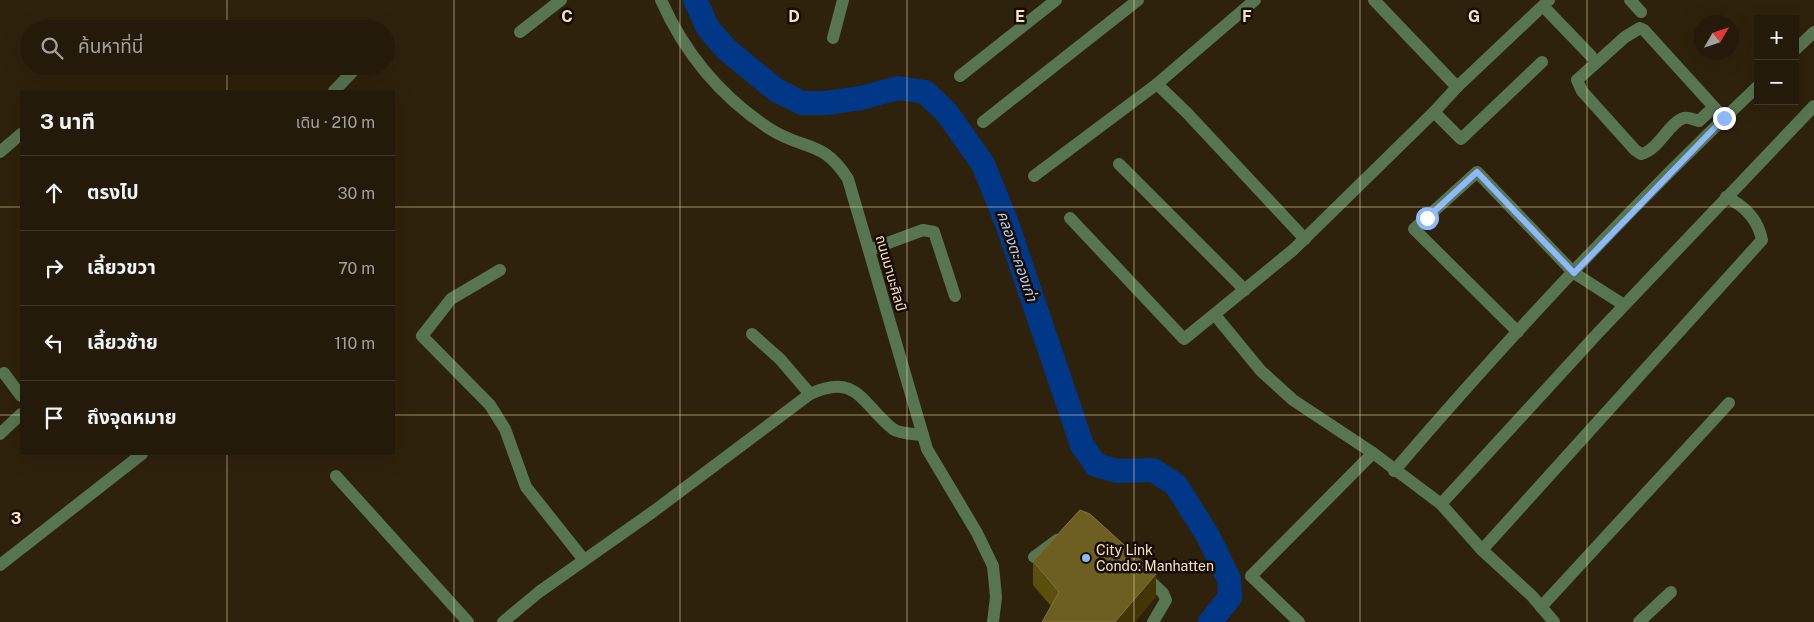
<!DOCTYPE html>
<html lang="th">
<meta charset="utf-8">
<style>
:root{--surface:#231a09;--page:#2b2312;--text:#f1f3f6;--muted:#a3a19c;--line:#40382a}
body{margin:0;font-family:"Public Sans","Noto Sans Thai",sans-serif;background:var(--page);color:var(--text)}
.controls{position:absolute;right:15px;top:15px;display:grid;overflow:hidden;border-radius:0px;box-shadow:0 5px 20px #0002}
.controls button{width:45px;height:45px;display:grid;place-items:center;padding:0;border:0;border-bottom:1px solid var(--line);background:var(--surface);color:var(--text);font:25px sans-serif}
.compass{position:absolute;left:1694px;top:15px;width:45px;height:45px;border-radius:50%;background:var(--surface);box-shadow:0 5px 20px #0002;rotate:51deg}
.stop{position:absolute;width:15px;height:15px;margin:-11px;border:4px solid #8db9fc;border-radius:50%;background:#fff}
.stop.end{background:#8db9fc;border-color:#fff;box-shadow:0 1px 5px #0008}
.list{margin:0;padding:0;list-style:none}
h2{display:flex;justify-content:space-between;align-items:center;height:65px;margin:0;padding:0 20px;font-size:21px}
h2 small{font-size:16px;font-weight:400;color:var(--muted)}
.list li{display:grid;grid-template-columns:32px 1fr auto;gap:15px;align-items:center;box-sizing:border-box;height:75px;padding:0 20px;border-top:1px solid var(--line)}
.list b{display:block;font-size:19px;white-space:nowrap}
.list em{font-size:16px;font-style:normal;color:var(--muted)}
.icon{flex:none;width:28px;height:28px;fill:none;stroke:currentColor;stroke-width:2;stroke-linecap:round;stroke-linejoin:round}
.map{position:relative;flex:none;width:1814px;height:622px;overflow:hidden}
.search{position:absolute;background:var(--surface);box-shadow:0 5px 20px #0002;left:20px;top:20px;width:375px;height:55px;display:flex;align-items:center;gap:12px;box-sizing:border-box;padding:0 18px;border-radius:28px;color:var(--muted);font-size:19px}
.panel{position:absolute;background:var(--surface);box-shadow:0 5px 20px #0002;left:20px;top:90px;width:375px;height:365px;border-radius:0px}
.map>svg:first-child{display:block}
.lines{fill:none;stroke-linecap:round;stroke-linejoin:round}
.river{stroke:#003887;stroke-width:24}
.minor{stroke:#587551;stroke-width:12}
.wall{fill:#5b4f0d}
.shaded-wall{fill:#423605}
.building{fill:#6c5f21;stroke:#82733a}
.route{stroke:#8db9fc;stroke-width:6}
.grid{fill:none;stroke:#f8e2c0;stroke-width:1;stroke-opacity:0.55}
.poi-dot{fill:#8db9fc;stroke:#170b00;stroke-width:2}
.labels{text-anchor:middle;stroke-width:5;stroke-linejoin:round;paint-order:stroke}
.street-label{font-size:14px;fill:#f8e2c0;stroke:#170b00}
.poi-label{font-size:14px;fill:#f8e2c0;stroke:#170b00;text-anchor:start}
.water-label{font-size:15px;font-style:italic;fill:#b1cdf9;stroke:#170b00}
.grid-label{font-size:16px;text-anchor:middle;font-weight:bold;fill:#f8e2c0;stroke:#170b00;stroke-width:5;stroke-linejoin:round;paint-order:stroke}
</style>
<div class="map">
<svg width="1814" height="622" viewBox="0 0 1814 622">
<rect width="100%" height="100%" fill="#2f220c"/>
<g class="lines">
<!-- river -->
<polyline class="river" points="695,0 708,28 726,49 776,90 802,103 826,103 861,98 898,88 925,92 947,113 983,164 1006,221 1082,445 1096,465 1117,471 1153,470 1176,485 1208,536 1229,579 1230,597 1210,622"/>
<!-- minor -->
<g class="minor">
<path d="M661,0C685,54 721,97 770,129C804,151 823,139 848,179L927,449L977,533L993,566L996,597L993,622"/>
<polyline points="1374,0 1457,87"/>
<polyline points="1630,0 1641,12"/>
<polyline points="1543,6 1591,56"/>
<polyline points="520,32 561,0"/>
<polyline points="833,38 843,0"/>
<polyline points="1795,50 1814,32"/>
<polyline points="960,76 1056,0"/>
<polyline points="1157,84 1187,113 1305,239"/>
<polyline points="334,91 358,66"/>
<path d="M1714,107L1699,121C1694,120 1689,117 1684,118C1669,122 1658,151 1641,154L1635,150L1582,91L1577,80L1625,37L1640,28L1644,30L1724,118"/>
<polyline points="1434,112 1461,139 1542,62"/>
<polyline points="983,122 1138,0"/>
<polyline points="0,152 21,134"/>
<polyline points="1119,164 1245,290"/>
<polyline points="1034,176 1157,84 1255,0"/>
<polyline points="1070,218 1184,339 1293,250 1434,112 1457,87 1549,0"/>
<polyline points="869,250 923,230 934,232 955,296"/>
<polyline points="500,270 451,299 422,336 490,405 505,429 526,487 584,560"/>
<polyline points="1215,315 1261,371 1293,400 1373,453 1441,504 1482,550 1532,596 1554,622"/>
<polyline points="1518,332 1414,229 1477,172 1574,273 1624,305"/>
<polyline points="752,334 780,359 810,394"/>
<polyline points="4,373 21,396"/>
<polyline points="0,434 21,414"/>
<path d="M1394,471C1509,337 1630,207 1758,86"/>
<polyline points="336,476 468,622"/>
<polyline points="1441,504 1597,334 1814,106"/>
<path d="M1482,550L1762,240C1758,219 1745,206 1726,197"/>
<polyline points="1034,557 1057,540"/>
<polyline points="0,565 142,454"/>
<polyline points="1144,575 1163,593 1166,600 1153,622"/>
<polyline points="1541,607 1729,403"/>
<path d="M503,622L539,592L654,511L810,394C858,372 862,405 893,429C900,434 915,434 923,435"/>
<polyline points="1299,622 1251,576 1373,453"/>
<polyline points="1639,622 1671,592"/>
</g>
</g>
<!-- wall -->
<polygon class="wall" points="1033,561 1156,597 1051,606 1033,585"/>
<!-- shaded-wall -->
<polygon class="shaded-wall" points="1156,574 1156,597 1135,622 1115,622"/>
<!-- building -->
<polygon class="building" points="1080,510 1090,514 1156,574 1115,622 1042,622 1059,592 1033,561"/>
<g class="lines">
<!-- route -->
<polyline class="route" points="1427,218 1477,172 1574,273 1724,118"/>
</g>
<!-- grid -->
<path class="grid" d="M227,0V29M454,0V622M680,0V622M907,0V622M1134,0V622M1360,0V622M1587,0V622M227,66V91M0,207H21M394,207H1814M0,415H21M394,415H1814M227,454V622"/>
<!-- markers -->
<circle class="poi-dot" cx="1086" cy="558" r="5"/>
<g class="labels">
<!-- street labels -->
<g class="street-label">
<text transform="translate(891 273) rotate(74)" y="5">ถนนมานะศิลป์</text>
</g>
<!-- poi labels -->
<g class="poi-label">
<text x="1096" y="555">City Link<tspan x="1096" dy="16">Condo: Manhatten</tspan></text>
</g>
<!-- water labels -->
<g class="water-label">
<text transform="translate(1017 256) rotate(71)" y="5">คลองตะคองเก่า</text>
</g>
</g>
<g class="grid-label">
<text x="567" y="22">C</text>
<text x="794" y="22">D</text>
<text x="1020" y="22">E</text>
<text x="1247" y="22">F</text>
<text x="1474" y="22">G</text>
<text x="16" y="524">3</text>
</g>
</svg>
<div class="controls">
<button>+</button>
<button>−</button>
</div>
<svg class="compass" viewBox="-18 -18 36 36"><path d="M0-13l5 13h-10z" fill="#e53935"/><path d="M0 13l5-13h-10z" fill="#a3a19c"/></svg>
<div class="stop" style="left:1427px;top:218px"></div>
<div class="stop end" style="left:1724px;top:118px"></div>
<div class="search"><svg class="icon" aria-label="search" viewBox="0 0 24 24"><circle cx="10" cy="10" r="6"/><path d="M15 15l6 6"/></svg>ค้นหาที่นี่</div>
<section class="panel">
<h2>3 นาที<small>เดิน · 210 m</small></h2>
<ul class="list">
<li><svg class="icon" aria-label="ahead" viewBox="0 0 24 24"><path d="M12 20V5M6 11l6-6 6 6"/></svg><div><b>ตรงไป</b></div><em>30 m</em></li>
<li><svg class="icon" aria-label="right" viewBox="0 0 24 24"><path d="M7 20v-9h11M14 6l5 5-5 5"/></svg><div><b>เลี้ยวขวา</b></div><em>70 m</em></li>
<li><svg class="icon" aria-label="left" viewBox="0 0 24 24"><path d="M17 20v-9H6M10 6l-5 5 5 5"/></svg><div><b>เลี้ยวซ้าย</b></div><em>110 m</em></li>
<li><svg class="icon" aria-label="arrive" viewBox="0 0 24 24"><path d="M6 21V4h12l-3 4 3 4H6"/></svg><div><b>ถึงจุดหมาย</b></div></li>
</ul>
</section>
</div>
